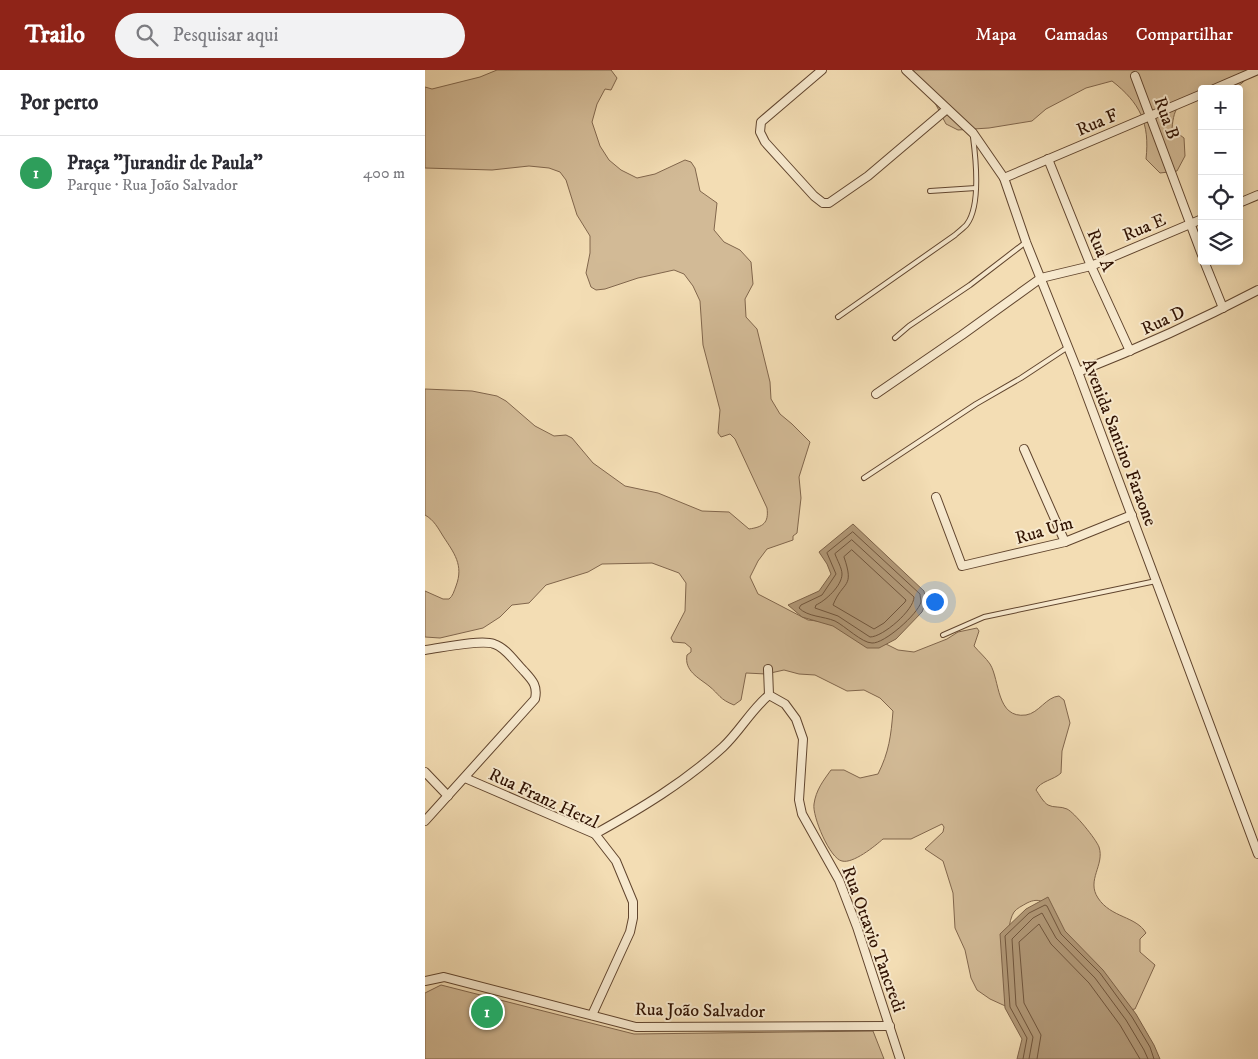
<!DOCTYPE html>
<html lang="pt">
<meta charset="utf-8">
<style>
:root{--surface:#fff;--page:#f2f2f3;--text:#2b2b33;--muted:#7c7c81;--line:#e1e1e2;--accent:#8f2418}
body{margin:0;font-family:"IM FELL DW Pica",serif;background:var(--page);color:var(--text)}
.controls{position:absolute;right:15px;top:15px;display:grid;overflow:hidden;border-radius:5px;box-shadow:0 2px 12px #0003}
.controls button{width:45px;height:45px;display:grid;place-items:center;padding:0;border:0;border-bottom:1px solid var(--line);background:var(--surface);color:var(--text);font:25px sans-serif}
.you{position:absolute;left:509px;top:531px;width:18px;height:18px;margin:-12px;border:4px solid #fff;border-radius:50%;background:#1a73e8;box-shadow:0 0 0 8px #1a73e833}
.badge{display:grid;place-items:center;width:32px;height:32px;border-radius:50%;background:var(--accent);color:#fff;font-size:16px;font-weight:700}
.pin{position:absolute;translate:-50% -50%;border:2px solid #fff;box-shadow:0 1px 5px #0006}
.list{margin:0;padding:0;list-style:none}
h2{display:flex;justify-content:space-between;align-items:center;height:65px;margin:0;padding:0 20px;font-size:21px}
h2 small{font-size:16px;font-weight:400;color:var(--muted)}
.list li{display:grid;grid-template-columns:32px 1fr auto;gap:15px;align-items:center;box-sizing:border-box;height:75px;padding:0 20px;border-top:1px solid var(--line)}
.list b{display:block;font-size:19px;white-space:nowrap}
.list p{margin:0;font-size:16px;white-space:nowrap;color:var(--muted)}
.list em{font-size:16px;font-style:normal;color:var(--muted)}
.icon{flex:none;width:28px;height:28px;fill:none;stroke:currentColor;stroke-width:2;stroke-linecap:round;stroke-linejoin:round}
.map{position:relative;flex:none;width:833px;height:989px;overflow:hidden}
header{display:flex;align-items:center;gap:30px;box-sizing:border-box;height:70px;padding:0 25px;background:var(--accent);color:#fff}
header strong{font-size:24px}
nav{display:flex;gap:28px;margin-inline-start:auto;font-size:18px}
.search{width:350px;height:45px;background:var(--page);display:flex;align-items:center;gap:12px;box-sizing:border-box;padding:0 18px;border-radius:28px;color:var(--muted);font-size:19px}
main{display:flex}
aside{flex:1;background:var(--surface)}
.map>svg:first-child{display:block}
.green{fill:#d2ba96;stroke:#81664c}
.water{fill:#b19877;stroke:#7d6248}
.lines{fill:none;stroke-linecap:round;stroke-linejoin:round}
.shore{stroke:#70553c;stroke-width:1}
.service-casing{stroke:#61452e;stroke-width:6}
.minor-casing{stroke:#61452e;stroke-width:10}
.service{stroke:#f7e9ce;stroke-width:4}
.minor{stroke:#f7e9ce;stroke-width:8}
.labels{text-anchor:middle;stroke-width:4;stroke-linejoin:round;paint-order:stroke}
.street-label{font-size:18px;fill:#301202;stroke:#f7e9ce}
</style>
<header>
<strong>Trailo</strong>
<div class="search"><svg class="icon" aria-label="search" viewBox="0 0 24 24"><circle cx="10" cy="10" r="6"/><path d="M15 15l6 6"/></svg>Pesquisar aqui</div>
<nav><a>Mapa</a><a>Camadas</a><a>Compartilhar</a></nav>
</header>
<main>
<aside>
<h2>Por perto<small></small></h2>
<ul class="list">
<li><span class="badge" style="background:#2e9e5b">1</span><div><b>Praça &quot;Jurandir de Paula&quot;</b><p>Parque · Rua João Salvador</p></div><em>400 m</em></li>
</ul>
</aside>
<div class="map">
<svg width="833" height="989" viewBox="0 0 833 989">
<rect width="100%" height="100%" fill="#f3ddb4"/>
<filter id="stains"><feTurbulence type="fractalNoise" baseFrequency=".004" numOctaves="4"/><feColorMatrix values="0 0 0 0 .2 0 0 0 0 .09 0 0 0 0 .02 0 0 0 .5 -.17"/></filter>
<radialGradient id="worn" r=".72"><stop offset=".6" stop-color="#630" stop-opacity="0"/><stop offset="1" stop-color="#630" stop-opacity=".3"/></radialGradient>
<!-- green -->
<g class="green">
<path d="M72,0H186L192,8L186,20L180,19L172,34L167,52L175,76L184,90L196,100L212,108L230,104L260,90L266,92L270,98L275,121L292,133L289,160L299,172L315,180L326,192L328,214L320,229L321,247L332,259L345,312L346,329L355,344L367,354L385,372L374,407L376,428L372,463L368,466V470L342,479L333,491L325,507L333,524L383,550L402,552L447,567L473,580L489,582L522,569L533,562L552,558L554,561L549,576C554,582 561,588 565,594C575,610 571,649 601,645C614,643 621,627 634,626L639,630L645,653L637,681L636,703C629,710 615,711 611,720C614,724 618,732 623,735C628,738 636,736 642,739C649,742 671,769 674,777C680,795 661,810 673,828C686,848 711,846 721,863L715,869V882L730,895L710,939L691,942L620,833C614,829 608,830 602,833C597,836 592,838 589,842C577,860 587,918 589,940L565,929L552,920L546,908L540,880L530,858L528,823L518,791L500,779L518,762L519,757L517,754L486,769H458C450,776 428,794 417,791C405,789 387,746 389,734C391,720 398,711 406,700H419L435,708L453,704C464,682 466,666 468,641L455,628L439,620L422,621L390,605L374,604L359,600L341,604L321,603L316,630L309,635C294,629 295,625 284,616C274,608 259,601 262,585L266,582V578L260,573L248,572L246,568L260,541L261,513L254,503L227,493L177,494L163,502L121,515L104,533L87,535L75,547L58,558L15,568L0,567V521L18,529H24C28,526 29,521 31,516C39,495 29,483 18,466C13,458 9,450 0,445V319L47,321L72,326L81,331L110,356L129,366L141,365L147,368L168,393L200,416L233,423L277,441L304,442L324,459C338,457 344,453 342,438L310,369L305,364L296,367L293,363L295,340L278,275L275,231L268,216L259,204L249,200L213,208L180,219L171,220L166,217L161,203L165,183V166L152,145L141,110L135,102L124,98L104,96L67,100L0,98V17L7,19L55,7Z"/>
<path d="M479,0H828C812,24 803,19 777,19V26C754,32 749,35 747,59L759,68L760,86L752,101L735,103L721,89C725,53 715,33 687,11L661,18L621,39L607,51L564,58L533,60L521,54L509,31Z"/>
<polygon points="16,915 209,964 448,961 459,989 0,989 0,923"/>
</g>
<!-- water -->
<g class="water">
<polygon points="428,454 499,521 501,532 497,542 471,569 454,578 442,578 408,556 377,547 363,535 394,521 406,504 402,494 394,482"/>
<polygon points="623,827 640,861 678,900 711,944 729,975 735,989 592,989 597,969 580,938 575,864 601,839"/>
</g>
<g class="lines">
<!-- shore -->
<g class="shore">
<path d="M428,462L495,524C495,526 496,530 496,532C493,544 459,574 447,573C437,573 420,556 410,551C398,546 383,547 374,538L376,535L397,525L411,504L402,483Z"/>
<path d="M427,470L489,527C489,540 458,567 445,567L413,546L390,538L391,535C400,531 417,516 417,504C417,498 412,490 410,484Z"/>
<path d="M427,480L481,530L480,532L459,553L449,559L408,535C418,510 430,519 419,487Z"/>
<polyline points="598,989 602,968 585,937 580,866 604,843 620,835 622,836 636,864 675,903 707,947 725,977 729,989"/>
<polyline points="604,989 608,967 591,935 587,869 608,848 617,843 631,868 670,908 701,950 719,980 723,989"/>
<polyline points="612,989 616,965 599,933 594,872 614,854 626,874 664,913 695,955 715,989"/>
</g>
<defs>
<g id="service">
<polyline points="505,121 551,118"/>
<path d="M413,247L530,165C534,161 539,158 542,154C556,135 551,90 548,67"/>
<polyline points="470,268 484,256 545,215 601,172"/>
<polyline points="439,408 551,334 596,308 643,277"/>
<polyline points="518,565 559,547 731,511"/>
</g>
<g id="minor">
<polyline points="397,0 336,52 335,62 340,72 389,126 398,133 404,133 443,106 522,39"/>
<polyline points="481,0 548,63 579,108 601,172 653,302 833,784"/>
<polyline points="710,6 777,185"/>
<polyline points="789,19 833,0"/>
<polyline points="623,89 666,196 705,281"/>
<polyline points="579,108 777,24"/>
<polyline points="814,133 833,125"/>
<polyline points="779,191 798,238"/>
<path d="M653,302C714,278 774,251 833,220"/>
<polyline points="451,324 537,265 616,208 666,196 777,149"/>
<polyline points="599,379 640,472"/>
<polyline points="511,427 537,496 640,472 707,445"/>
<path d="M0,580C16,578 56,569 69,574C80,577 90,592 98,600C107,610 113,615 110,629L0,751"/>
<polyline points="343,599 344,625 360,634 371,649 378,669 374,730 377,744 414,810 432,857 475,989"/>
<polyline points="0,702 23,726"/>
<polyline points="40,708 170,764 191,791 208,832 208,848 205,862 167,945"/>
<path d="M170,764C215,739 260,712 298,677C315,661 326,640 344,625"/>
<polyline points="0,911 19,907 211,957 465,956"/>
</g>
</defs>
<!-- service casing -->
<use href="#service" class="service-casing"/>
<!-- minor casing -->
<use href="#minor" class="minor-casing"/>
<!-- service -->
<use href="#service" class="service"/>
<!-- minor -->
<use href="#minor" class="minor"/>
</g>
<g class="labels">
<!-- street labels -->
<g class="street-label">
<text transform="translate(742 48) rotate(70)" y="6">Rua B</text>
<text transform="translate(672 52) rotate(-23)" y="6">Rua F</text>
<text transform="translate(719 157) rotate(-23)" y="6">Rua E</text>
<text transform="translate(676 180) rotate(67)" y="6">Rua A</text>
<text transform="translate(738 250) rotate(-25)" y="6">Rua D</text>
<text transform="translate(695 372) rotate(69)" y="6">Avenida Santino Faraone</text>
<text transform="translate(619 460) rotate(-16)" y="6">Rua Um</text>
<text transform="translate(119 728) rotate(25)" y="6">Rua Franz Hetzl</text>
<text transform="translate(449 869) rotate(70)" y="6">Rua Ottavio Tancredi</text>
<text transform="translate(275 940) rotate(1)" y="6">Rua João Salvador</text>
</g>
</g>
<rect width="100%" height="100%" filter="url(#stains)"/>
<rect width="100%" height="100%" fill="url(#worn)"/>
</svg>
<div class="controls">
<button>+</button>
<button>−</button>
<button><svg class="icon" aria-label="locate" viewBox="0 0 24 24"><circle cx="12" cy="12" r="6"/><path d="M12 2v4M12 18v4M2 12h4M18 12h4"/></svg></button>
<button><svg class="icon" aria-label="layers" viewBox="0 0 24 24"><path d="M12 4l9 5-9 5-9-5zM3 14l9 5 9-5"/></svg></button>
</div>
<div class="you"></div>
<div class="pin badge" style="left:62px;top:942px;background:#2e9e5b">1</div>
</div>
</main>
